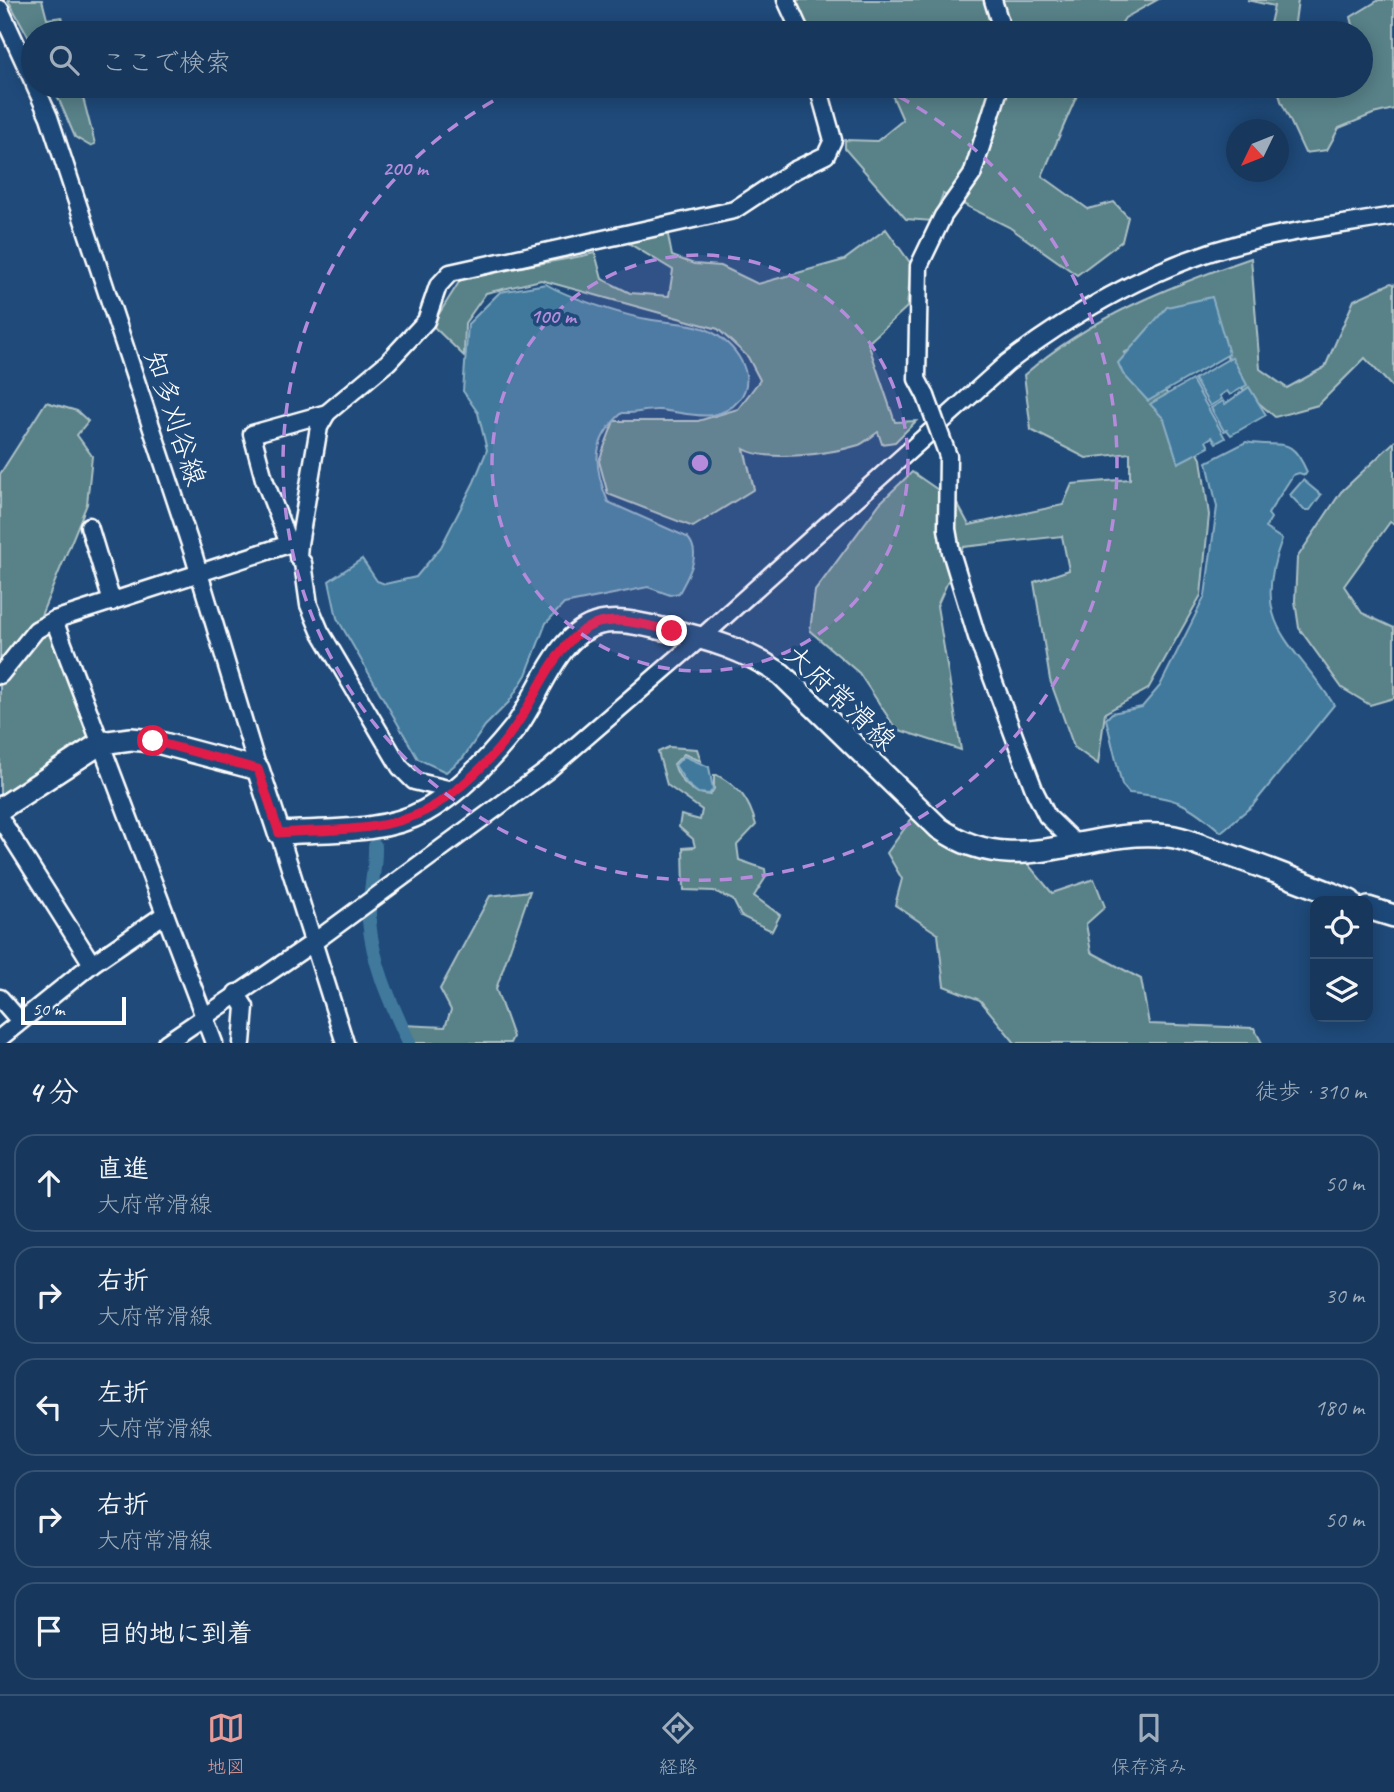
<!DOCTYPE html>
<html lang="ja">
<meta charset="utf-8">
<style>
:root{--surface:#17385c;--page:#244365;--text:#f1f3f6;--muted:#9eacbb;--line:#365272;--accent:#e69b98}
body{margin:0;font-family:Caveat,"Klee One",sans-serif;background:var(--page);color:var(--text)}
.controls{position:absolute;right:21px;bottom:21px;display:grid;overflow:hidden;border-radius:14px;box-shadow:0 4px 18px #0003}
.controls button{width:63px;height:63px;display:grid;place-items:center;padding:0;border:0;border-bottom:2px solid var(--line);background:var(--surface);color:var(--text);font:35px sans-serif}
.compass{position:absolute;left:1226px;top:119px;width:63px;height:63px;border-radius:50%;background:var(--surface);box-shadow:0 4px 18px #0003;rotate:227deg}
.scale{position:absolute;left:21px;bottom:18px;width:105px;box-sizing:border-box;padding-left:7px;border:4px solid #fff;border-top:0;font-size:19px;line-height:24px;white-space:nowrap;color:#fff;-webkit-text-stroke:5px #1f4a7a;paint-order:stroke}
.stop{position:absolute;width:21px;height:21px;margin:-16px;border:5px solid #e11d48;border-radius:50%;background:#fff}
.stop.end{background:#e11d48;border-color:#fff;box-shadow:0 2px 7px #0008}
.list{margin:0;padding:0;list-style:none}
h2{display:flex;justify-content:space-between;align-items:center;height:91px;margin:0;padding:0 28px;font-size:30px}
h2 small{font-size:23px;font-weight:400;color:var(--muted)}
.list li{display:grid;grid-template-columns:46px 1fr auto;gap:21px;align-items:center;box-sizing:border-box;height:98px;margin:0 14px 14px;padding:0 14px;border:2px solid var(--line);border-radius:21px}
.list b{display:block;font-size:26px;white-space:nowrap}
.list p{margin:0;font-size:23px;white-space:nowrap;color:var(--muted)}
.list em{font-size:23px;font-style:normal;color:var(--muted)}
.icon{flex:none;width:38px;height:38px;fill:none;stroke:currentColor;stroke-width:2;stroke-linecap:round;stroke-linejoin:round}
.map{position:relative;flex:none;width:1394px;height:1043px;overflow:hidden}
.search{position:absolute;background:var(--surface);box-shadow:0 4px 18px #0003;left:21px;right:21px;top:21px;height:77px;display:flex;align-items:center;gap:18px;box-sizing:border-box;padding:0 24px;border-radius:38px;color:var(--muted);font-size:26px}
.sheet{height:651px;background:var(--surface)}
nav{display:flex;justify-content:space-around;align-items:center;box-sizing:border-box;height:98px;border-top:2px solid var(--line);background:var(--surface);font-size:19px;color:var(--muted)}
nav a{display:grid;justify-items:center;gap:4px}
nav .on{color:var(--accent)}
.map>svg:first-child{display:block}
.green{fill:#588188;stroke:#acc0c4;stroke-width:2}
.water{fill:#41799c;stroke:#8dafc4;stroke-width:2}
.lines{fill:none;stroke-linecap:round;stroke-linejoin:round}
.canal{stroke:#41799c;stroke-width:14}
.minor-casing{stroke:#fff;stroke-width:21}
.major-casing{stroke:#fff;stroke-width:26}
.minor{stroke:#1f4a7a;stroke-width:16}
.major{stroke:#1f4a7a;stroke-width:21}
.minor-bridge-casing{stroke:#fff;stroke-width:21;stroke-linecap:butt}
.minor-bridge{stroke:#1f4a7a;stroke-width:16}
.route{stroke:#e11d48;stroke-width:9}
.ring{fill:none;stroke:#b68bdc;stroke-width:3.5;stroke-dasharray:12 9}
.labels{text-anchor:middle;stroke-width:7;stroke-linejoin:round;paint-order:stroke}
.street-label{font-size:28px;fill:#fff;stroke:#1f4a7a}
.centre{fill:#b68bdc;stroke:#1f4a7a;stroke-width:3.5}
.ring-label{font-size:21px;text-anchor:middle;font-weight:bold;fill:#b68bdc;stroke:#1f4a7a;stroke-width:7;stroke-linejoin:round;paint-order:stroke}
</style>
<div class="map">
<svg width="1394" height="1043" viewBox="0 0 1394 1043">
<rect width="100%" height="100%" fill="#1f4a7a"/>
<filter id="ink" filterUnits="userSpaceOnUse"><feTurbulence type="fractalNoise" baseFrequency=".0143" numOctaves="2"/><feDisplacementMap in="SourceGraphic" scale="14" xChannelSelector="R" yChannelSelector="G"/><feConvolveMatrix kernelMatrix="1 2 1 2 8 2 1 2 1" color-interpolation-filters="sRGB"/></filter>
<g filter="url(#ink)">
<!-- green -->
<g class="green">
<polygon points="8,0 42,0 47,19 62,17 67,33 33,33 33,45"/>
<polygon points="796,0 1157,0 1125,18 1115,33 810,33"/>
<polygon points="1247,0 1298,0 1295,22 1300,33 1268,33 1274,6"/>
<polygon points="1379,0 1394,0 1394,109 1373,114 1339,128 1327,150 1305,153 1281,101 1277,86 1361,86 1361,72 1365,72 1361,33 1355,33 1351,17"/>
<polygon points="53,86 80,86 95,144 90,146 75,137"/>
<polygon points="888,86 1081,86 1042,176 1088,209 1114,202 1128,217 1122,241 1077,275 1009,227 943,194 933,221 906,219 845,149 845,140 877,141 903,120"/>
<path d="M886,229L911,264L907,307L868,343L895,422L916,421L895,442L882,444L878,432C872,436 866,442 859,445C833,453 768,463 744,449L754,489L693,527L608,494L599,461L614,421H698L738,409L760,380L748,357L718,329L541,280L486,293L465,323L464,356L432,325L461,279C505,267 550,264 595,253L602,279L630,293L669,296L673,270L625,241L667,230L672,256L694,264L721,266L758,284L844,260Z"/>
<path d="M1251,258L1260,369L1287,388L1325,367L1354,300L1391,283L1394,284V389L1365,358L1318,405L1275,417L1231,379L1224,337L1199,314L1124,353L1168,394L1201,459L1209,515L1201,595L1148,689L1105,713L1098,764L1074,747L1050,680L1034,582L1069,570L1062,536L963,547L937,606L961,750L896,729L859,673L810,631L815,591L880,503L912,472L957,503L969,525L1063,505L1072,484L1130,479V453L1086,458L1031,430L1024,375C1090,317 1170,286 1251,258Z"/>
<polygon points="46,402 77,411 88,421 77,435 92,456 87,504 40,618 0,662 0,474"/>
<polygon points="1394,442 1394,524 1390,522 1344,586 1362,613 1394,628 1394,698 1370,705 1342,688 1299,628 1295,601 1297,558 1341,492"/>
<polygon points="42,631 52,634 91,735 86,743 0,798 0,683"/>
<path d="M669,747L697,749L701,761L684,754L674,764C679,781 692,794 710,795L714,789V775H717C740,788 749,799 756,825L737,845L739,860L765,869L766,877L754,896L780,915L772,931L741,916L733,900L714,891L684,890L683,848L695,847L693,839L679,827L681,815L700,820L702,810L667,785L658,752Z"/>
<path d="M912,818C953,857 971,863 1027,863L1052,893L1094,879L1105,907L1086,924L1091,952L1141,979L1149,1024L1254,1028L1262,1043H1015L980,1000L944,986L938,934L895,905L902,879L887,853Z"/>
<polygon points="530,891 496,989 513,1037 510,1043 412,1043 404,1025 445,1027 451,1010 440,989 490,896"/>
</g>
<!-- water -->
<g class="water">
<path d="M546,284C567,297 622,315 647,319C667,323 691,322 710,331C734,343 759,375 739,400C717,426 687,412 659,410C648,409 635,414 622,413C591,441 593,465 608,502L687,537C703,553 688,576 679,593L670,595L648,587L564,604L546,623L526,675L509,702L485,726L463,758L446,772L418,759L337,618L329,581L362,559L377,581L385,584L416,577L441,547L474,482L487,450L478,413L463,391L468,324L500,292Z"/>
<polygon points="1212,297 1229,354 1148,401 1123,374 1118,363 1167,307"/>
<polygon points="1232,357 1247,385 1230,395 1227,391 1220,396 1222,399 1210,406 1194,379"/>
<polygon points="1192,380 1225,438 1216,443 1212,437 1206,441 1209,447 1178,463 1164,419 1150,404"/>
<polygon points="1249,387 1266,415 1231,435 1227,430 1224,431 1211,408 1223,401 1225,404"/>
<path d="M1246,442C1282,449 1290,433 1307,472L1305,475L1299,473L1293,475L1268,514L1271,518L1265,528L1282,539C1249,627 1293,640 1334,705L1253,805L1221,832C1187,802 1175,797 1129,793L1122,785L1106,719L1112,713L1142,707L1160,686L1205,596L1217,507L1207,462Z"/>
<polygon points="1303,480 1321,495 1310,510 1304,510 1290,495"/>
<polygon points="684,756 709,767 713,789 709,794 698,793 687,784 675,765"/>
</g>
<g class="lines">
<!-- canal -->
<path class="canal" d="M375,846C376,871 368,896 369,921C373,966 391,1003 409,1043"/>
<defs>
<g id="minor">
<polyline points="786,0 801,33"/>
<polyline points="993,0 1003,33"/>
<polyline points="0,9 33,81"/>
<polyline points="35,86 49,117 193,553 258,769"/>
<polyline points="926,396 917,379 919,266 943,216 972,175 1000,86"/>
<polyline points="948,456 947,529 951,552 977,637 1035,792 1047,816 1078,846"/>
<polyline points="89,526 112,602"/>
<polyline points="289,544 299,544 319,427 327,413"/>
<polyline points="299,544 298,557 303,563 309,605 320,631 400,767 414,781 452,790"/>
<polyline points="0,675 36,630 54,620"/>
<polyline points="0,818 92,964"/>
<polyline points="279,833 345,1043"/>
<polyline points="236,993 245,1007 242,1043"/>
<polyline points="0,998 20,1021"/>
<polyline points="0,1038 92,964 165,914"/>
<path d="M166,1043L314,942L548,770L703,636L1007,363C1085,304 1171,256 1268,237C1310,228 1352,223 1394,216"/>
<polyline points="214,1043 54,620 289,544 264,479 252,434 327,413 388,362 426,321 438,286 450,273 734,210 793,171 826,155 833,140 818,86"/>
</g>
<g id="major">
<path d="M0,809L101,743L131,739L153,741L258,769L279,833C326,830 383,834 425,811C459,792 491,758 515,728C539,697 556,633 600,623C622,618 647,626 668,630C710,639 745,650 781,674L939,828C1017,883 1087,826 1168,836C1183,837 1199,845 1214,850C1260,865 1305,883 1350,901"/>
<polyline points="1368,908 1394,916"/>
</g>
</defs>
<!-- minor casing -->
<use href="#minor" class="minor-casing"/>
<!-- major casing -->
<use href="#major" class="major-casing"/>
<!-- minor -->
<use href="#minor" class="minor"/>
<!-- major -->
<use href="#major" class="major"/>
<defs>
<polyline id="minor-bridge" points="926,396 948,456"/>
</defs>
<!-- minor-bridge casing -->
<use href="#minor-bridge" class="minor-bridge-casing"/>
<!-- minor-bridge -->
<use href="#minor-bridge" class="minor-bridge"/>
</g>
</g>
<g class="lines" filter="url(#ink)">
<!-- route -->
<path class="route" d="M153,741L258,769L279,833C326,829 382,833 425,811C459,793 496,756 517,724C539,693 558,634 599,623C622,617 650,626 672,631"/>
</g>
<!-- distance rings -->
<circle cx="700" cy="463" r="208" fill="#b68bdc" fill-opacity=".12"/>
<g class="ring">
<circle cx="700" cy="463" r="208"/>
<path d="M880 87A417 417 0 1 1 520 87"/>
</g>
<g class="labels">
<!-- street labels -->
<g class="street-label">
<text transform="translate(176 418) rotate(72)" y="10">知多刈谷線</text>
<text transform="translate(841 697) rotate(43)" y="10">大府常滑線</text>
</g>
</g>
<circle cx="700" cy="463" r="10" class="centre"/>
<g class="ring-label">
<text x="405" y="175">200 m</text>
<text x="553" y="323">100 m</text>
</g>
</svg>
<div class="controls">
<button><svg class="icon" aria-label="locate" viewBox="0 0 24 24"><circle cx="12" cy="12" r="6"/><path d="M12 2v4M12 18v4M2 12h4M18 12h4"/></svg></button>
<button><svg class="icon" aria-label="layers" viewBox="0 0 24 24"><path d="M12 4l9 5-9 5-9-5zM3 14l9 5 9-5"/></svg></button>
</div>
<svg class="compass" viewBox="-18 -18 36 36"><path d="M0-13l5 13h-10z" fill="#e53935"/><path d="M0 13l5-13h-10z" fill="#9eacbb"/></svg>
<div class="scale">50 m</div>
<div class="stop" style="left:153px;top:741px"></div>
<div class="stop end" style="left:672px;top:631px"></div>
<div class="search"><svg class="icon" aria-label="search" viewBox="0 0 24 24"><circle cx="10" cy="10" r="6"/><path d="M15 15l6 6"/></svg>ここで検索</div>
</div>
<section class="sheet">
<h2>4 分<small>徒歩 · 310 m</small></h2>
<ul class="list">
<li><svg class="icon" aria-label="ahead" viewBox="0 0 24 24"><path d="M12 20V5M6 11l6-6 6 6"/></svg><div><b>直進</b><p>大府常滑線</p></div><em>50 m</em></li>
<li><svg class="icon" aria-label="right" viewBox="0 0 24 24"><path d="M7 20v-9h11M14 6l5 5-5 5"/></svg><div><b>右折</b><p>大府常滑線</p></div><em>30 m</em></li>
<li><svg class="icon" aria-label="left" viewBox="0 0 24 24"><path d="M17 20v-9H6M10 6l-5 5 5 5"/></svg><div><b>左折</b><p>大府常滑線</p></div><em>180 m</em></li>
<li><svg class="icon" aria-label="right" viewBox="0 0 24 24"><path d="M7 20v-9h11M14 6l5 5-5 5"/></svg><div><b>右折</b><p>大府常滑線</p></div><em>50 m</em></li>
<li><svg class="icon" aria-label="arrive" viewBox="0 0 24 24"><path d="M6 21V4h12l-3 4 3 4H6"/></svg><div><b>目的地に到着</b></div></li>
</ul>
</section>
<nav>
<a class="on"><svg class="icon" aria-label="map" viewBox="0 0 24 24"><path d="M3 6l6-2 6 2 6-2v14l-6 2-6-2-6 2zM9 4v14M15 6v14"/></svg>地図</a>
<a><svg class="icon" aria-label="directions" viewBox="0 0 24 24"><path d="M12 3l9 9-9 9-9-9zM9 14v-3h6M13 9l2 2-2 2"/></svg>経路</a>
<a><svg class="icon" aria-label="saved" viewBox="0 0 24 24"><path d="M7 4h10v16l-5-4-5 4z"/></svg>保存済み</a>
</nav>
